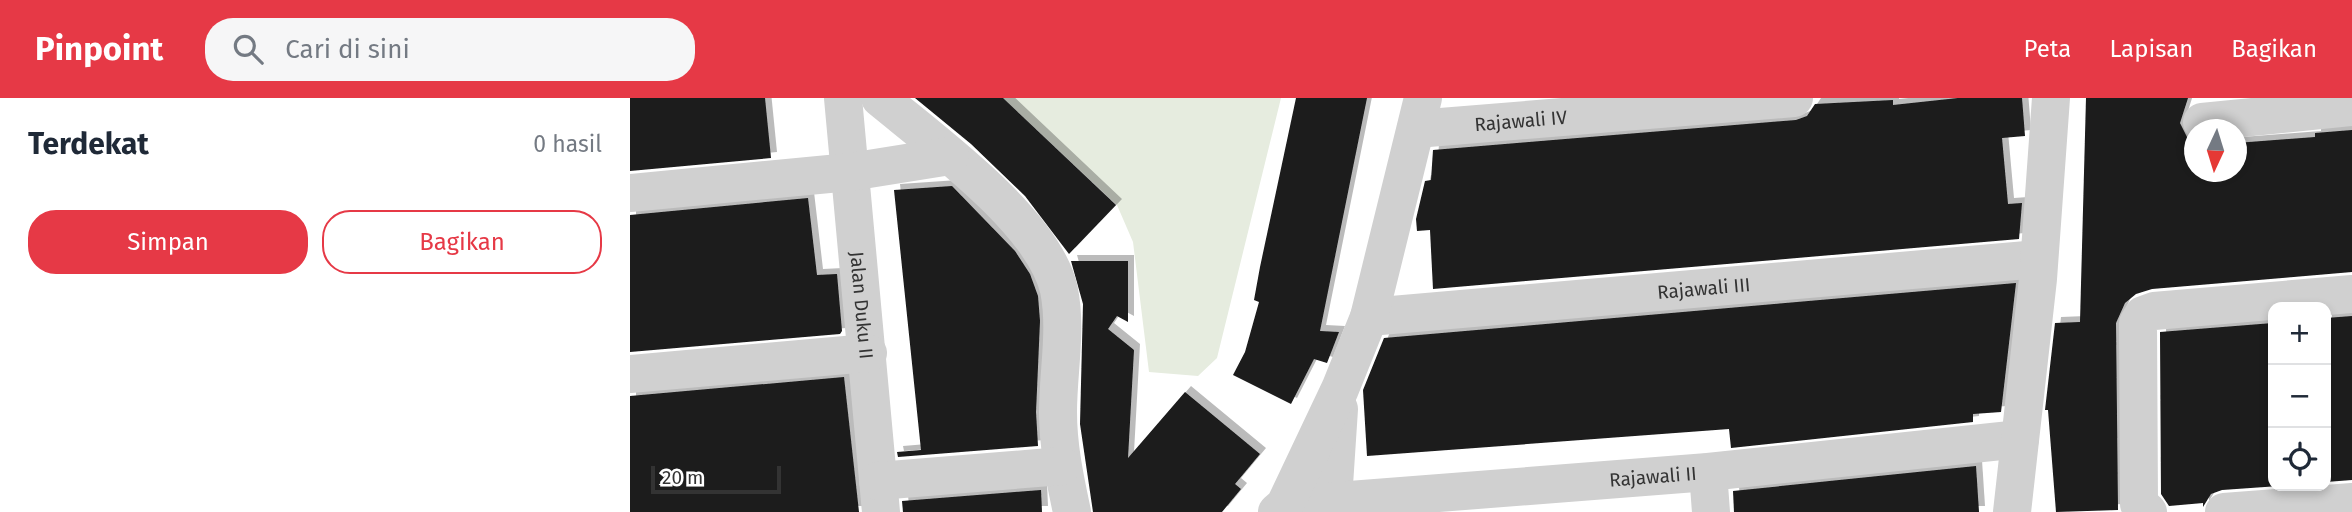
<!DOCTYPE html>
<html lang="id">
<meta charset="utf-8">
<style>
:root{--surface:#fff;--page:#f6f6f7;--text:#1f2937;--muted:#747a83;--line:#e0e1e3;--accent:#e63946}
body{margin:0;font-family:"Fira Sans",sans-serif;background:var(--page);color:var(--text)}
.controls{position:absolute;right:21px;bottom:21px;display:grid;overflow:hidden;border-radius:14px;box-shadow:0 4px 10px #0003}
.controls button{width:63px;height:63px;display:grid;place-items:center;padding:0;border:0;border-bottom:2px solid var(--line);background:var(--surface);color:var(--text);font:35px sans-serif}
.compass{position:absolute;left:1554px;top:21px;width:63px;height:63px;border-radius:50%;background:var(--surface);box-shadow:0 4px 10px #0003;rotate:184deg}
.scale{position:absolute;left:21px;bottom:18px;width:130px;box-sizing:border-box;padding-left:7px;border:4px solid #333;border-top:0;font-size:19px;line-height:24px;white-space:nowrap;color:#333;-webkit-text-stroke:5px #fff;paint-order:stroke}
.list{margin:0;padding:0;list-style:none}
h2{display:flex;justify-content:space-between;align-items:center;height:91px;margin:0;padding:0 28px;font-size:30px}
h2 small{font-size:23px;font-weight:400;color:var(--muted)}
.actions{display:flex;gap:14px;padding:21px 28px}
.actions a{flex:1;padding:16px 0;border:2px solid var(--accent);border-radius:28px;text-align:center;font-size:24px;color:var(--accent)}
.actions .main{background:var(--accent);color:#fff}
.icon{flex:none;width:38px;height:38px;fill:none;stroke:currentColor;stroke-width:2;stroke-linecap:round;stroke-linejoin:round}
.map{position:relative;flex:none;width:1722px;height:414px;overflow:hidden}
header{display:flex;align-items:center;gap:42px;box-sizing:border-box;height:98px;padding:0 35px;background:var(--accent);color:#fff}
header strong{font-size:33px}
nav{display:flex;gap:38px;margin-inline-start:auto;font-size:24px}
.search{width:490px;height:63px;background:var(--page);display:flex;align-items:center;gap:18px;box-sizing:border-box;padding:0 24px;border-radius:28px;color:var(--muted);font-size:26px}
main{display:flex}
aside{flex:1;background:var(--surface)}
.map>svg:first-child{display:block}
.green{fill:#e6ecdf}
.building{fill:#1a1a1a;filter:url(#shadow)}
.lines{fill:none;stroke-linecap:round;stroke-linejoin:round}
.minor{stroke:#d0d0d0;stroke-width:38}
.labels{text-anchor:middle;stroke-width:7;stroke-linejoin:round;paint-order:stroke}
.street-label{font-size:19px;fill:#333;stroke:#fff}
</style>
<header>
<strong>Pinpoint</strong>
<div class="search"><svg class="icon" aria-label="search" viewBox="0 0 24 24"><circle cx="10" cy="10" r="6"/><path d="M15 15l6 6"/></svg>Cari di sini</div>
<nav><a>Peta</a><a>Lapisan</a><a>Bagikan</a></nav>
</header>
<main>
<aside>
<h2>Terdekat<small>0 hasil</small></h2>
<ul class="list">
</ul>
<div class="actions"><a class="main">Simpan</a><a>Bagikan</a></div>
</aside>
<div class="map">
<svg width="1722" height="414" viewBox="0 0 1722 414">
<defs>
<filter id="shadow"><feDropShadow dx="6" dy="-6" stdDeviation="0" flood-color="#0004"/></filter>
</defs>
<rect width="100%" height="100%" fill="#fff"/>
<!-- green -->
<polygon class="green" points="373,0 651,0 587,260 568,278 519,274 503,144 487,107"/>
<!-- building -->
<g class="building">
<polygon points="0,0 135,0 141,60 0,73"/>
<polygon points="285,0 373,0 486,107 439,156 395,98 341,46"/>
<polygon points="666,0 737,0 690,233 709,234 697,265 684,261 661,306 603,277 615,254 629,204 624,202 630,169"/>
<polygon points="1328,0 1392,0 1395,38 1372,40 1378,106 1392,105 1389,141 803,191 800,132 787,133 786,121 795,83 801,82 803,52 1166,22 1177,18 1185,6 1263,2 1263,7"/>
<polygon points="1456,0 1558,0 1550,25 1557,39 1557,48 1564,48 1564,74 1606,74 1606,45 1685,39 1685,35 1722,32 1722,174 1522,191 1506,196 1495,205 1486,225 1488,412 1426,414 1418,312 1415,312 1425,225 1450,224"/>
<polygon points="322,88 385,153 400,176 408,198 410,223 406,314 408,348 268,359 267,354 291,352 264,92"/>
<polygon points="178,100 187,177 207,176 212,233 210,236 0,254 0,117"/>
<polygon points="441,163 498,163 498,224 487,218 478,231 504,252 498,360 555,294 630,356 605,386 611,391 592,414 463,414 450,326 453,206"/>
<polygon points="1386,185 1371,314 1343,316 1343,324 1101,350 1099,331 737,358 733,292 754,240"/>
<polygon points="1722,218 1722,382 1696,384 1696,220"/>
<polygon points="1643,225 1643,388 1649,388 1592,392 1581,396 1573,409 1573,405 1539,408 1531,396 1530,234"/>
<polygon points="214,279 229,414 0,414 0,298"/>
<polygon points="1346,368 1349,414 1104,414 1103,393"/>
<polygon points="411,392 412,414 273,414 272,403"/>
</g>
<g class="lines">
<!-- minor -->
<g class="minor">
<path id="s1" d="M213,0L251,414"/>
<path d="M250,0C303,44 414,124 429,192C437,232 428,274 428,314C428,349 435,381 442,414"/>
<polyline points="1572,24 1722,9"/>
<path id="s2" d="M786,31L1164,0"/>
<polyline points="0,95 220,74 320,58"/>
<path id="s3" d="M739,219L1409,161"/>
<polyline points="0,276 238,255"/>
<polyline points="1078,374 1081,414"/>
<polyline points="248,383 432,368"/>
<polyline points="703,402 709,311"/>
<path id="s4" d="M655,407L1078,374L1390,341"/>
<polyline points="647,414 655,407 710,291 739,219 793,0"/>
<polyline points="1382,414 1408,181 1421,0"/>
<polyline points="1518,414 1509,406 1508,225 1513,217 1524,213 1722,196"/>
<polyline points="1594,414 1722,404"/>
</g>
</g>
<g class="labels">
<!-- street labels -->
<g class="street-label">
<text dy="7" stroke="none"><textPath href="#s2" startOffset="105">Rajawali IV</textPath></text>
<text dy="7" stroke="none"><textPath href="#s3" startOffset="336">Rajawali III</textPath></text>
<text dy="7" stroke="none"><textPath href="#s1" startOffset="208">Jalan Duku II</textPath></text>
<text dy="7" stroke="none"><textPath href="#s4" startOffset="369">Rajawali II</textPath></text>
</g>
</g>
</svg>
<div class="controls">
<button>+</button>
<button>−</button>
<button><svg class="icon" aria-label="locate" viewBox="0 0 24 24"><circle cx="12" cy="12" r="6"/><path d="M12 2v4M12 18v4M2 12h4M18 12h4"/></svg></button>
</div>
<svg class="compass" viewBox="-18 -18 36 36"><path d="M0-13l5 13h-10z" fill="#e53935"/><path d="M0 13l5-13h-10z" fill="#747a83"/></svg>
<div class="scale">20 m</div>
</div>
</main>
